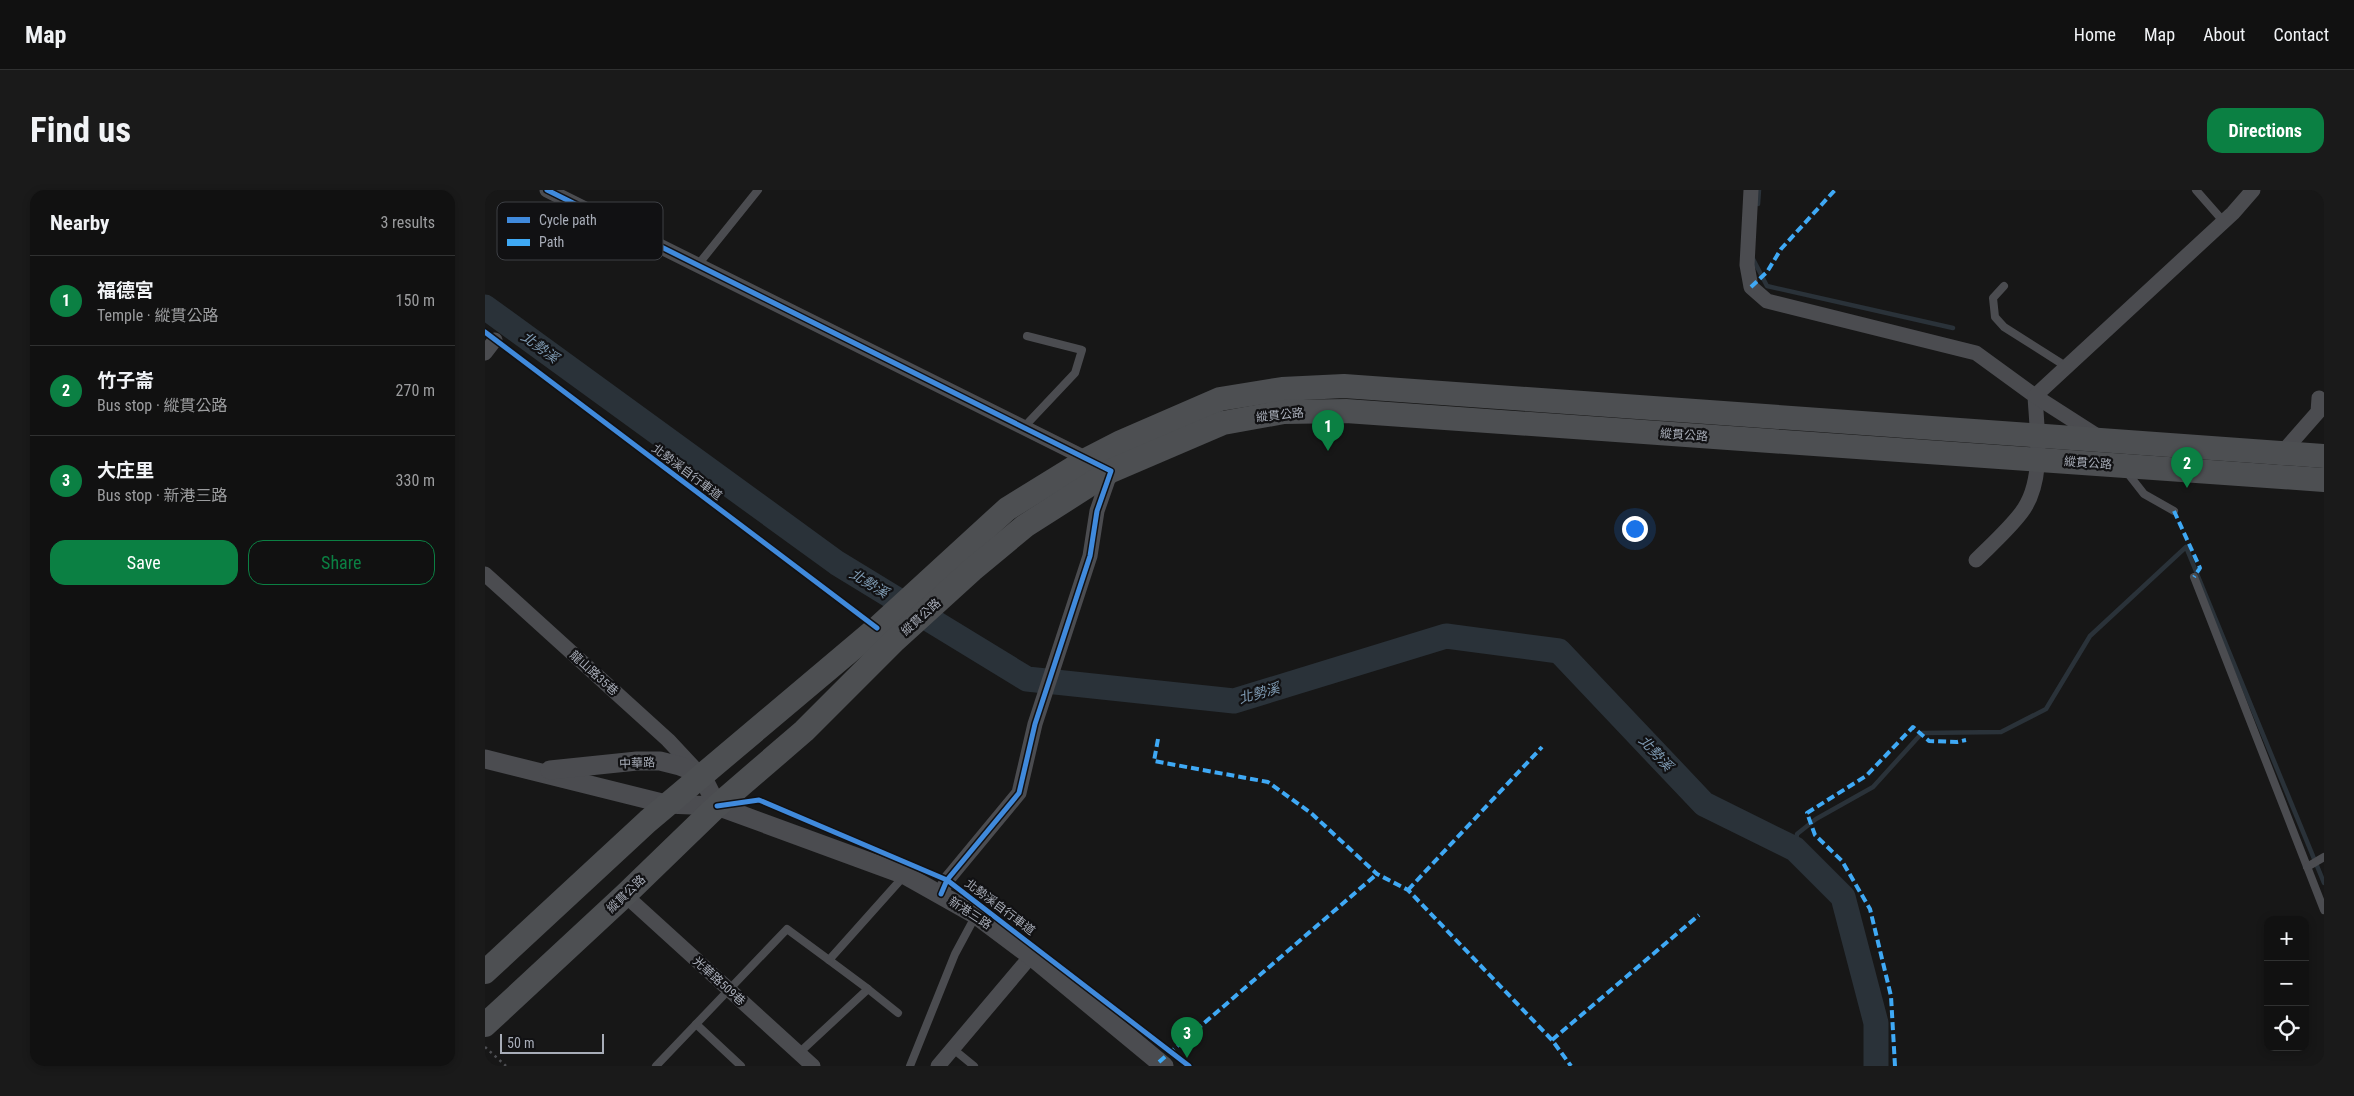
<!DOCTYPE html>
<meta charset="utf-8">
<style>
:root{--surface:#111;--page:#1a1a1a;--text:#f1f3f6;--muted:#9c9d9f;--line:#303131;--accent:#0b8043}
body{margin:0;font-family:"Roboto Condensed","Noto Sans TC",sans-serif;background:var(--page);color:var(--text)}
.controls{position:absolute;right:15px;bottom:15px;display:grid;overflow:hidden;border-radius:10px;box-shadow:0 2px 8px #0003}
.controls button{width:45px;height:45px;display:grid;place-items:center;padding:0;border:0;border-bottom:1px solid var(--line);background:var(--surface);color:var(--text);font:25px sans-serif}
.scale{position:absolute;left:15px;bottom:12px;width:104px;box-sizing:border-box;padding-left:5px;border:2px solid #a8adb8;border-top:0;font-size:14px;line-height:18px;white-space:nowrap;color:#a8adb8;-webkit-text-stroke:4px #111113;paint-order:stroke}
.you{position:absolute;left:1149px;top:338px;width:18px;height:18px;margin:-12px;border:4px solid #fff;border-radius:50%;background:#1a73e8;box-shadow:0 0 0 8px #1a73e833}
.badge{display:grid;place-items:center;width:32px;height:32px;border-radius:50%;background:var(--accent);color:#fff;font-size:16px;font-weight:700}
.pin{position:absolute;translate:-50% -41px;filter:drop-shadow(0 1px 2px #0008)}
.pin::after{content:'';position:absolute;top:26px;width:18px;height:15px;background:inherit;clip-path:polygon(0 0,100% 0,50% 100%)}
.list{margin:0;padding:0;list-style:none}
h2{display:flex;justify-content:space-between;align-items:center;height:65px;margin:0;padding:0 20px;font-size:21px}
h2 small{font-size:16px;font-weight:400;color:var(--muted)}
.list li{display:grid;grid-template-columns:32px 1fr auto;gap:15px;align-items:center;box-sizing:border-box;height:90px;padding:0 20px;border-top:1px solid var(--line)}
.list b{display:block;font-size:19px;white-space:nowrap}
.list p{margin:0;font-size:16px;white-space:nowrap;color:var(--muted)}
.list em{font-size:16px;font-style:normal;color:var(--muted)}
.actions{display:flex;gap:10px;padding:15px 20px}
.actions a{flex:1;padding:11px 0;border:1px solid var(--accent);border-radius:15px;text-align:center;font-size:18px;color:var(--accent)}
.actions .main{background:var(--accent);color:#fff}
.icon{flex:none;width:28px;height:28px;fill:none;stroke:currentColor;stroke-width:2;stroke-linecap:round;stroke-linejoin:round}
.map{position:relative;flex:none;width:1839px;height:876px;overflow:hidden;border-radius:15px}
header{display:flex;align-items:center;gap:30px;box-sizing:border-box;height:70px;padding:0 25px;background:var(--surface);border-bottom:1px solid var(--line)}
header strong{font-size:24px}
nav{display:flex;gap:28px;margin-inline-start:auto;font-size:18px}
.intro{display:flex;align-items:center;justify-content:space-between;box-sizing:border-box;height:120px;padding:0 30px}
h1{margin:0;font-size:35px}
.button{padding:12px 22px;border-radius:15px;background:var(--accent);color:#fff;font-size:18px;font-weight:700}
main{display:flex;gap:30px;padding:0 30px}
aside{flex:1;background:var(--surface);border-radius:15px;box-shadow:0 2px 8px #0003}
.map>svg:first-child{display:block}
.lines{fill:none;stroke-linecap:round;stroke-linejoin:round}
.stream{stroke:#2a3239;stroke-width:4.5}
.river{stroke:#2a3239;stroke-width:25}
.path{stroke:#4d4e52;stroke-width:2.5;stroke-dasharray:2.5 4;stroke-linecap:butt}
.service{stroke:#4b4c50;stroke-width:8}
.minor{stroke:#4b4c50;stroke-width:15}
.tertiary{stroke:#4b4c50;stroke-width:19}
.primary{stroke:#4d4f52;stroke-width:24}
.quiet{stroke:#3fa9f5;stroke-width:4;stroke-dasharray:8 4;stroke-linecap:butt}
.cycleway-casing{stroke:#111113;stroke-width:8}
.cycleway{stroke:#408adc;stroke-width:5}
.labels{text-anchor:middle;stroke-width:4.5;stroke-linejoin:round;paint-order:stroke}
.street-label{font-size:12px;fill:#a8adb8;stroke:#111113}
.water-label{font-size:14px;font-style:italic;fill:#7f9bb3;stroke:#111113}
.key{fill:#111113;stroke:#3e4045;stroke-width:1}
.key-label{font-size:14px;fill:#a8adb8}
</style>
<header>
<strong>Map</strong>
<nav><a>Home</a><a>Map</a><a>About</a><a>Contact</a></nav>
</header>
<div class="intro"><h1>Find us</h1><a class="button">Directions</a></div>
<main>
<aside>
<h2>Nearby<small>3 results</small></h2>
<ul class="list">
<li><span class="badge">1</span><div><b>福德宮</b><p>Temple · 縱貫公路</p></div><em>150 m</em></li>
<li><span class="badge">2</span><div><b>竹子崙</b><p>Bus stop · 縱貫公路</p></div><em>270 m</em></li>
<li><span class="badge">3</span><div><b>大庄里</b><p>Bus stop · 新港三路</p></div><em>330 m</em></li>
</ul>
<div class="actions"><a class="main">Save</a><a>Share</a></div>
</aside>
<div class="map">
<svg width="1839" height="876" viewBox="0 0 1839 876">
<rect width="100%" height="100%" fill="#171717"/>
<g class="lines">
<!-- stream -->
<g class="stream">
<polyline points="1273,14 1274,0"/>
<polyline points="1268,69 1282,96 1468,138"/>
<polyline points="1310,659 1312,644 1331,629 1388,597 1437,543 1516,542 1561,519 1605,446 1701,357 1839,693"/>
</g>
<!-- river -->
<polyline class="river" points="0,117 352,373 542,489 749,511 961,446 1074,461 1219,614 1310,659 1358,707 1391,833 1391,876"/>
<!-- path -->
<polyline class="path" points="0,857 21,876"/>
<!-- service -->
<g class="service">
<polyline points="1711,0 1739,32"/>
<polyline points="212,76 273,0"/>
<polyline points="1519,96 1508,108 1510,127 1519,137 1582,177"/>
<polyline points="539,237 590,183 597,160 542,146"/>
<polyline points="1641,281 1659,304 1689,321"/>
<polyline points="1709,387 1839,720"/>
<polyline points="1822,677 1839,667"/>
<polyline points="383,799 413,823"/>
<polyline points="211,834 256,876"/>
<polyline points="467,858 489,876"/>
<polyline points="314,863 383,799 344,770 419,686"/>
<polyline points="171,876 302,739 344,770"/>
<polyline points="425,876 470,764 491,725"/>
</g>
<!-- minor -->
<g class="minor">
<polyline points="62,0 626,281 612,321 605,366 550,534 534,603 462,690 456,704"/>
<path d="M1266,0L1262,75L1266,97L1282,111L1491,163L1550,206C1552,243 1560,292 1536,323C1523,340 1506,355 1491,370"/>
<polyline points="0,163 10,150"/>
<polyline points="1614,247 1550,206 1748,23 1768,0"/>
<polyline points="1796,268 1797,263 1833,222 1834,208"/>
<polyline points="0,384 183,550 213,582"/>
<polyline points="140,705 328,876"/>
<polyline points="453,876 546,766"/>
</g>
<!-- tertiary -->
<g class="tertiary">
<polyline points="0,569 181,614 232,616 420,685 491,725 546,766 679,876"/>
<polyline points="65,580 152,571 175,571 195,576 216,584 232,616"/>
</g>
<!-- primary -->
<g class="primary">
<polyline points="0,782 163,631 392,438 522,319 603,269 636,252 735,209 797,199 859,196 1839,266"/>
<polyline points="0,835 140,705 232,616 319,541 410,450 487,380 540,336 626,281 738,233 799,222 861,221 1839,290"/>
</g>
<!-- quiet -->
<g class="quiet">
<polyline points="1266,97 1282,82 1296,59 1350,0"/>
<polyline points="1689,321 1715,378 1709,387"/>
<polyline points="673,549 669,571 783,592 826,623 892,684 923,700 1067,850 1086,876"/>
<polyline points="923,700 1057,557"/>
<polyline points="1067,850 1214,725"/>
<polyline points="674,872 892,684"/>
<polyline points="1410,876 1406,806 1385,719 1357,671 1330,645 1322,623 1381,586 1428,537 1444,551 1472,552 1481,550"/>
</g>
<defs>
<g id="cycleway">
<polyline points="62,0 626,281 612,321 605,366 550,534 534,603 462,690 456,704"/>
<polyline points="0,142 392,438"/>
<polyline points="232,616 274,610 462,690 704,876"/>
</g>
</defs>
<!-- cycleway casing -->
<use href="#cycleway" class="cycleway-casing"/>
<!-- cycleway -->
<use href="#cycleway" class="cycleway"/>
</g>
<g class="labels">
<!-- street labels -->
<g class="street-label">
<text transform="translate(795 225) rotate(-6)" y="4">縱貫公路</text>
<text transform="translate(1199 245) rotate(4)" y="4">縱貫公路</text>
<text transform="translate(1603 273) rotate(4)" y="4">縱貫公路</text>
<text transform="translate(202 282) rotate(37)" y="4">北勢溪自行車道</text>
<text transform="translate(436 427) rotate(-42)" y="4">縱貫公路</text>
<text transform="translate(109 483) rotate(42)" y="4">龍山路35巷</text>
<text transform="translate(152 573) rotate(-2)" y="4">中華路</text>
<text transform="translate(141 704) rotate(-44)" y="4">縱貫公路</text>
<text transform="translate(515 717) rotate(37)" y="4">北勢溪自行車道</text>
<text transform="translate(485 723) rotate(33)" y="4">新港三路</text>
<text transform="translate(234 791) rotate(42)" y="4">光華路509巷</text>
</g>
<!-- water labels -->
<g class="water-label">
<text transform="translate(55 157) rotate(36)" y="5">北勢溪</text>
<text transform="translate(384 393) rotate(31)" y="5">北勢溪</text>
<text transform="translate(774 503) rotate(-16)" y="5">北勢溪</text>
<text transform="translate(1171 563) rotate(47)" y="5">北勢溪</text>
</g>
</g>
<!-- legend -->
<rect x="12" y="12" width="166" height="58" rx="8" class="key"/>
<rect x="22" y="27" width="23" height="6" fill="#408adc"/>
<rect x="22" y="49" width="23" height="7" fill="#3fa9f5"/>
<g class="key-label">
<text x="54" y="35">Cycle path</text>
<text x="54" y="57">Path</text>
</g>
</svg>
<div class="controls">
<button>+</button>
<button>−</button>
<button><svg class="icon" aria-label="locate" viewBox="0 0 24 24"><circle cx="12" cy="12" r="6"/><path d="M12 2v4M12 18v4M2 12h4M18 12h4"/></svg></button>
</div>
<div class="scale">50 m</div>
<div class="you"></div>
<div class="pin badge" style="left:843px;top:261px">1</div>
<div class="pin badge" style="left:1702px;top:298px">2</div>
<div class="pin badge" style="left:702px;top:868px">3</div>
</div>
</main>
